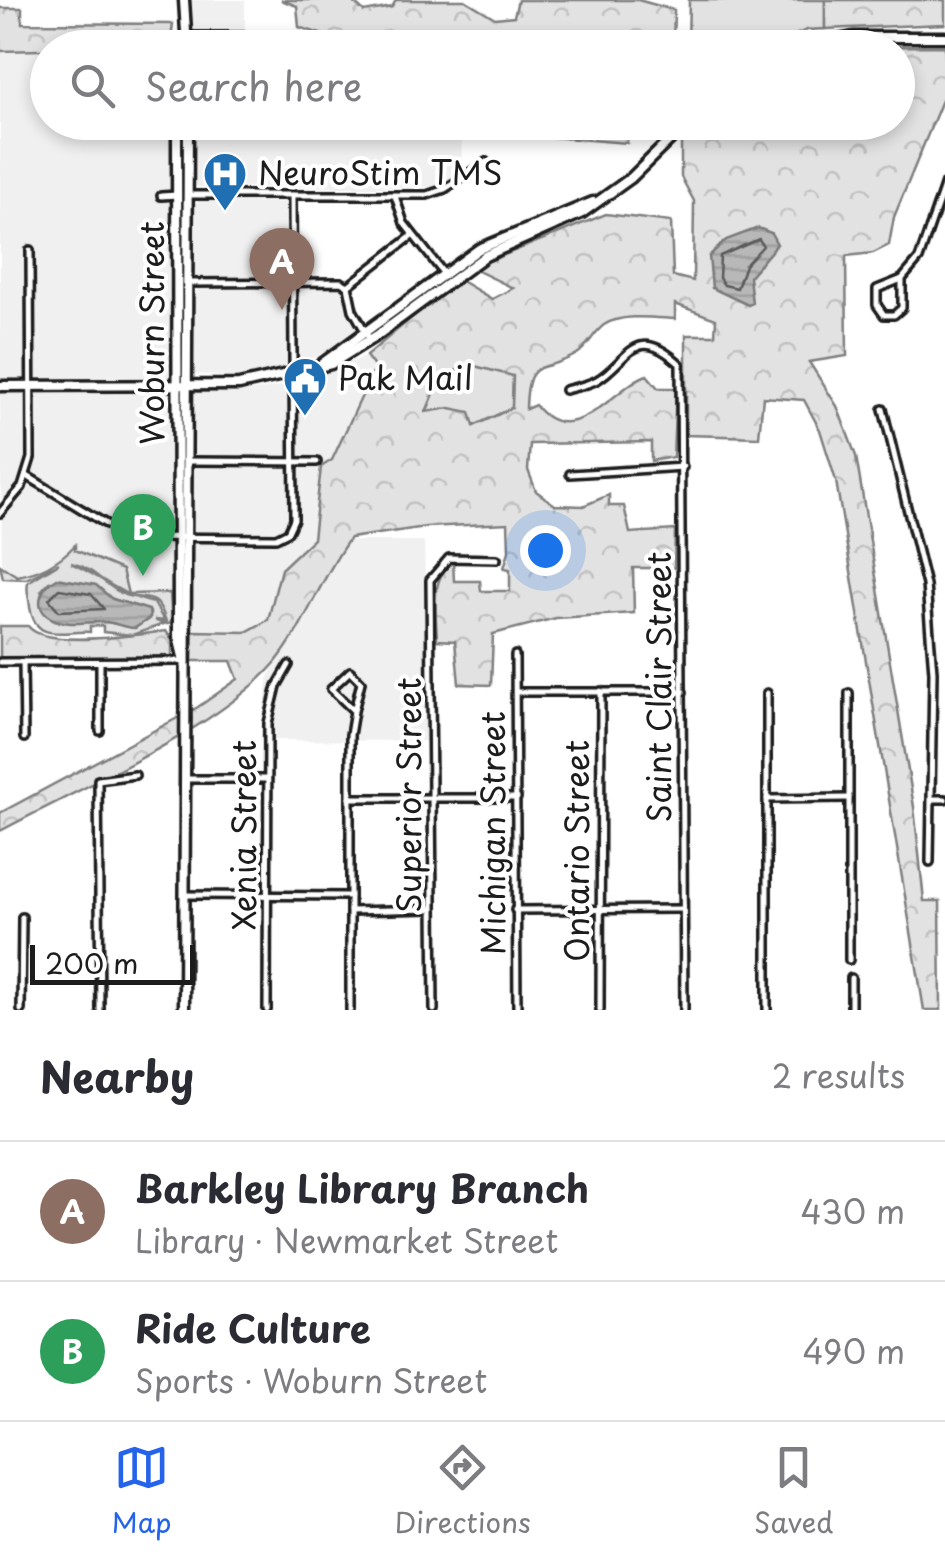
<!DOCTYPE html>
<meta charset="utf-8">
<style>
:root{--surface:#fff;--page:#f7f7f7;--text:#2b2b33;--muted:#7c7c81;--line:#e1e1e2;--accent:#2563eb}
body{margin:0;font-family:"Playpen Sans",sans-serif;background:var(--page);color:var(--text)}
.scale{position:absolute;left:30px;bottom:25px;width:165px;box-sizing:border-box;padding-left:10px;border:5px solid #1c1c1c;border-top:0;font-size:28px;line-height:35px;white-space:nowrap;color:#1c1c1c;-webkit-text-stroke:8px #fff;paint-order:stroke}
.you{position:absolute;left:545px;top:550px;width:35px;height:35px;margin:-25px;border:8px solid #fff;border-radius:50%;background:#1a73e8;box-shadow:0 0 0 15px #1a73e833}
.badge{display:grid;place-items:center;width:65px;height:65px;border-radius:50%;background:var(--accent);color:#fff;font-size:32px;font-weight:700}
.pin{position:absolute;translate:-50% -82px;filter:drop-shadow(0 2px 5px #0008)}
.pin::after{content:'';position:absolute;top:52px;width:35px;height:30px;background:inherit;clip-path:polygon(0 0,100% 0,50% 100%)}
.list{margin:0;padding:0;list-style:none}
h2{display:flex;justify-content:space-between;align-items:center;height:130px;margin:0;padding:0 40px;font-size:42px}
h2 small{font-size:32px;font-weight:400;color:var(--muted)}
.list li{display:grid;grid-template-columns:65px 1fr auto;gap:30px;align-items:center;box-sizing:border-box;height:140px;padding:0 40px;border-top:2px solid var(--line)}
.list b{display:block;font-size:38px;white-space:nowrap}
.list p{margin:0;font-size:32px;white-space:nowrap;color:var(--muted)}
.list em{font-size:32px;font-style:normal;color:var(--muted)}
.icon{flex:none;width:55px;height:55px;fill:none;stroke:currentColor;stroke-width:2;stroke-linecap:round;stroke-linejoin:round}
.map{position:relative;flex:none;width:945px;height:1010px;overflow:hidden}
.search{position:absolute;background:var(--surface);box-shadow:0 5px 15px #0003;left:30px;right:30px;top:30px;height:110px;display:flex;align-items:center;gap:25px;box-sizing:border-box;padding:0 35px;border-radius:55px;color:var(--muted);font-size:38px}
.sheet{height:410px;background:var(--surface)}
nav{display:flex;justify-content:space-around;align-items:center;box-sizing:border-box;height:140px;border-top:2px solid var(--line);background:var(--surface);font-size:28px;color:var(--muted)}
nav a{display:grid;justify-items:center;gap:5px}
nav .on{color:var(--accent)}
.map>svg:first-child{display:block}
.built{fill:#f0f0f0}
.grass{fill:#e2e2e2;stroke:#7f7f7f;stroke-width:2.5;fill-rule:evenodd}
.forest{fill:url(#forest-crowns);stroke:#7f7f7f;stroke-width:2.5;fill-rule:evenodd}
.water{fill:url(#water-rules);stroke:#7a7a7a;stroke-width:2.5}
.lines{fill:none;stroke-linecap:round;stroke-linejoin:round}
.shore{stroke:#5a5a5a;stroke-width:2.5}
.street-casing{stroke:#1c1c1c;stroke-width:12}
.secondary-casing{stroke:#1c1c1c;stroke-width:15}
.street{stroke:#fff;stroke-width:5}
.secondary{stroke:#fff;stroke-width:8}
.labels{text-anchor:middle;stroke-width:8;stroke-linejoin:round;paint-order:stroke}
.poi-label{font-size:32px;fill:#1c1c1c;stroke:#fff;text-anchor:start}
.street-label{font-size:32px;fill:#1c1c1c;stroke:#fff}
</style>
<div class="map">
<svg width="945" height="1010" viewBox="0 0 945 1010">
<defs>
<pattern id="forest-crowns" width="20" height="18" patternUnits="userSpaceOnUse" patternTransform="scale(2.5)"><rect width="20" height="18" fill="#e2e2e2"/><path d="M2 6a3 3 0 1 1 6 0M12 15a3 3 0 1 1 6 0" fill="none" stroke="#c1c1c1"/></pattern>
<pattern id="water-rules" width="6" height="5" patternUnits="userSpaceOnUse" patternTransform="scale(2.5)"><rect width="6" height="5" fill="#b8b8b8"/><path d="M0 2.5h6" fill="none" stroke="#9e9e9e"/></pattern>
</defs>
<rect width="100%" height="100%" fill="#fff"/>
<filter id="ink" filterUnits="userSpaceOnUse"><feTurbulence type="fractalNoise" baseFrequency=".01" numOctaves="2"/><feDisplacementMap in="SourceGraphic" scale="20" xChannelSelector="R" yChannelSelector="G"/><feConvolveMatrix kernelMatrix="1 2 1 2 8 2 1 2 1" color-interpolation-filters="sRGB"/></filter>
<g filter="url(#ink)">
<!-- built -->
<g class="built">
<polygon points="190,0 245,0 245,30 194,29"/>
<polygon points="0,52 47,52 48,122 175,123 175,372 171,379 0,380"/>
<polygon points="190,123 628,123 627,143 462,130 461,187 198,187 190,179"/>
<polygon points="199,201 287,202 288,278 192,278 191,207"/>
<polygon points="301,285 345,287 360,332 303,364 296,359 296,290"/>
<polygon points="198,286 288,287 288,368 241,378 192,374 191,315"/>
<polygon points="366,356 376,368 332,460 321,467 313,539 281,569 268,620 246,632 193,631 193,593 128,594 122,570 74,550 34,573 17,576 2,569 0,394 247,392 298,383"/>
<polygon points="347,541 424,541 429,741 260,740 269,675"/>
</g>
<!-- grass -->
<g class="grass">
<polygon points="689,0 825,0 825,29 807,30 767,47 688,48"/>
<polygon points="422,123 422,122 628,123 627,143 422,127"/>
<polygon points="467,364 513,375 512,408 474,426 426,413 439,381"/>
<path d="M75,545V550L122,570L128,594L170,593L172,623L167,624C164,617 162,607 156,602C148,596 135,599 125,595C104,586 95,568 71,563C103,577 116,594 154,603L164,621L154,620L164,624L132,635L103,632V626H90V632C63,630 36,644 30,607C29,597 26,591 28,582L59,563L26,579L3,578L0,565L17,576C43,572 61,560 75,545ZM49,582C93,581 84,591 119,601C130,605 139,606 150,612V618L135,628L107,622H60L41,591Z"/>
</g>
<!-- forest -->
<g class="forest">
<polygon points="281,0 351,0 364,12 392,7 396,0 465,0 495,18 514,16 518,0 638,0 674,10 673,47 360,47 299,27 297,6"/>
<polygon points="825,0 945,0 945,24 825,29"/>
<polygon points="0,8 22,8 22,23 173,24 170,47 0,51"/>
<path d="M945,46V93L894,217L889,245L873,253L846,256L847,356L809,362L837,406L856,456L914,807L924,901H940L941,1010H924L836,481L820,430L804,400L763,397L759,437L686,435V335H715L716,319L675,304V319C655,318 622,313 604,325C594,332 588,347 577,354C542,375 527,354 526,409L535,405C573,454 617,384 647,375L658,388H676L673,457L651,461V442L530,444L528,470L536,491L555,505L583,506L609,495V506H624L630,533L675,530L674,568H633L634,613L556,618L493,634L491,685L459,684L455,641L437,640C436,612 429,580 453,560L454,581H480L481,591H510V569L504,568L509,551L508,523L426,527L350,538C321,577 306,625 275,663C220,728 78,789 0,831V813L198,707L238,679L231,661H192L193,631L246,632L268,620L281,569L313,539L321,467L332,460L375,368L366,356L458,279L492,299L513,288L472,268L606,214L671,222L673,276L693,281L694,201L681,177V143L701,123L898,122V48L825,47ZM467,364L513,376L512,408L474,426L470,412L450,408L426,412L439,381Z"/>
<path d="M0,626H28C45,649 138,635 166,631L172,640V658H0Z"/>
</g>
<!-- water -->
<g class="water">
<polygon points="758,228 771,233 777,244 749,277 752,303 748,305 712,288 709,256 726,240"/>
<path d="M57,578L96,585L112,599L149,610L150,618L135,628C126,628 120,625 112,623C94,619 73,627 55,620C32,611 38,588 57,578Z"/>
</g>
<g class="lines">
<!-- shore -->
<g class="shore">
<polygon points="759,239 763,246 745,265 737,288 724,285 719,278 720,256"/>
<polygon points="59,589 91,594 104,609 59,611 49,599"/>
</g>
<defs>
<g id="street">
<polyline points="186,36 274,36"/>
<polyline points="188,195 427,195 445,189 486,162"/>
<polyline points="161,196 177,195"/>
<polyline points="395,196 404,223 444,274"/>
<polyline points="902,279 919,259 945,183"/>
<polygon points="902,279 902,308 894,315 884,315 877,305 877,289"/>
<polyline points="188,283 341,282 348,286"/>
<polyline points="348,286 412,236"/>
<polyline points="348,286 353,310 370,340"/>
<path d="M565,390C576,387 588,385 597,380C629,361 634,322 680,364L684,1010"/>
<polyline points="883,409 926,585 933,672 930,862"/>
<polyline points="187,461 317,462"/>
<polyline points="570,474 683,467"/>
<polyline points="27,476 106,524 140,537 276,538 288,532 294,519 292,195"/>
<polyline points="0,513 22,487 31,458 30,250"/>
<polyline points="515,655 517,1010"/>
<polyline points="0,662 184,661"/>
<polyline points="23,662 24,738"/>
<polyline points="100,662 100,731"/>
<polyline points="517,692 683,692"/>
<polyline points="767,693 767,1010"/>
<polyline points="184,779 266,779"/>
<polyline points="350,798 517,798"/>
<polyline points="767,799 849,798"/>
<polyline points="933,799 945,799"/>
<polyline points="184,895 350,896"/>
<polyline points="515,910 683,909"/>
<polyline points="350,911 432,909"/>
<polyline points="849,960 849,693"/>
<polyline points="851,978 851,1010"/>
<polyline points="21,1010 22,917"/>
<polyline points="100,1010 98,780 135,775"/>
<polyline points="267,1010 268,723 277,686 289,665"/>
<polyline points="350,1010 350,735 354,711 331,689 350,671 361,682 354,711"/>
<polyline points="434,1010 430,580 449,558 497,559"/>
<polyline points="600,1010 601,691"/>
</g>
<g id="secondary">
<polyline points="184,0 187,48"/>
<polyline points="795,48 853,37 945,37"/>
<polyline points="177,122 178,636 184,661"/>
<polyline points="320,365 479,249 593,202"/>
<polyline points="0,386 239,385 331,364 379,334 485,256 582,213 631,178 688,122"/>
<polyline points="184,1010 188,122"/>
</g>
</defs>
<!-- street casing -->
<use href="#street" class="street-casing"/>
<!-- secondary casing -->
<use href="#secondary" class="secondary-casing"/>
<!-- street -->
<use href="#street" class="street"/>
<!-- secondary -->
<use href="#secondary" class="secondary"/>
</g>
</g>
<!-- icons -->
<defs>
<symbol id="hospital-pin" viewBox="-11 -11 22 30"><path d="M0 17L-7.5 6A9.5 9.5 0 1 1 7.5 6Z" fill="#1f6fb2" stroke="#fff"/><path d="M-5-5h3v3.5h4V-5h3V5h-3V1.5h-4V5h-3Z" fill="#fff"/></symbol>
<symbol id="civic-pin" viewBox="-11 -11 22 30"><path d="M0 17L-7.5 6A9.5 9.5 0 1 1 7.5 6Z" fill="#1f6fb2" stroke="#fff"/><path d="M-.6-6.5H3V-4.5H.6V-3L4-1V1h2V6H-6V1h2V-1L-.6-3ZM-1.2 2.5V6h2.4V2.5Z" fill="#fff"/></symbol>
</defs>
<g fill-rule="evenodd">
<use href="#hospital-pin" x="200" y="149" width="50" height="68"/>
<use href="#civic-pin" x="280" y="354" width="50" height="68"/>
</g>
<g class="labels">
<!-- poi labels -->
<g class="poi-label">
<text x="258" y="185">NeuroStim TMS</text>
<text x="338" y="390">Pak Mail</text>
</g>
<!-- street labels -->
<g class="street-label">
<text transform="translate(153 333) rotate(-90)" y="11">Woburn Street</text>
<text transform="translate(660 687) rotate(-90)" y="11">Saint Clair Street</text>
<text transform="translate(410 795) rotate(-90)" y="11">Superior Street</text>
<text transform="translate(494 833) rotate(-90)" y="11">Michigan Street</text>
<text transform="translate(245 835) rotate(-90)" y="11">Xenia Street</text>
<text transform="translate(578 851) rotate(-90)" y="11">Ontario Street</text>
</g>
</g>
</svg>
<div class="scale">200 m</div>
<div class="you"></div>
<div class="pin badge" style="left:282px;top:310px;background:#8d6e63">A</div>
<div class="pin badge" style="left:143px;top:576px;background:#2e9e5b">B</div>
<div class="search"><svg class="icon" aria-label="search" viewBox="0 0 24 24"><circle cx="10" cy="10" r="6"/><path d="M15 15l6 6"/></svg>Search here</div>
</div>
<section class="sheet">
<h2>Nearby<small>2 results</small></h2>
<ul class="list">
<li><span class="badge" style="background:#8d6e63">A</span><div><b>Barkley Library Branch</b><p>Library · Newmarket Street</p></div><em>430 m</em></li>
<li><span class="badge" style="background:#2e9e5b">B</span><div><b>Ride Culture</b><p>Sports · Woburn Street</p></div><em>490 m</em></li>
</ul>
</section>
<nav>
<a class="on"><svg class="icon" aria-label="map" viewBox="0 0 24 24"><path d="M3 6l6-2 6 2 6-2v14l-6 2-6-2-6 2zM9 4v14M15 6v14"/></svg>Map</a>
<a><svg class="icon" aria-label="directions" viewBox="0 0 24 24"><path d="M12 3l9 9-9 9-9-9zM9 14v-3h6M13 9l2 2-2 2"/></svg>Directions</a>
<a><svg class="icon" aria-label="saved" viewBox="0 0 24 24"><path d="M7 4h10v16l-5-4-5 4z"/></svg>Saved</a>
</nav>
